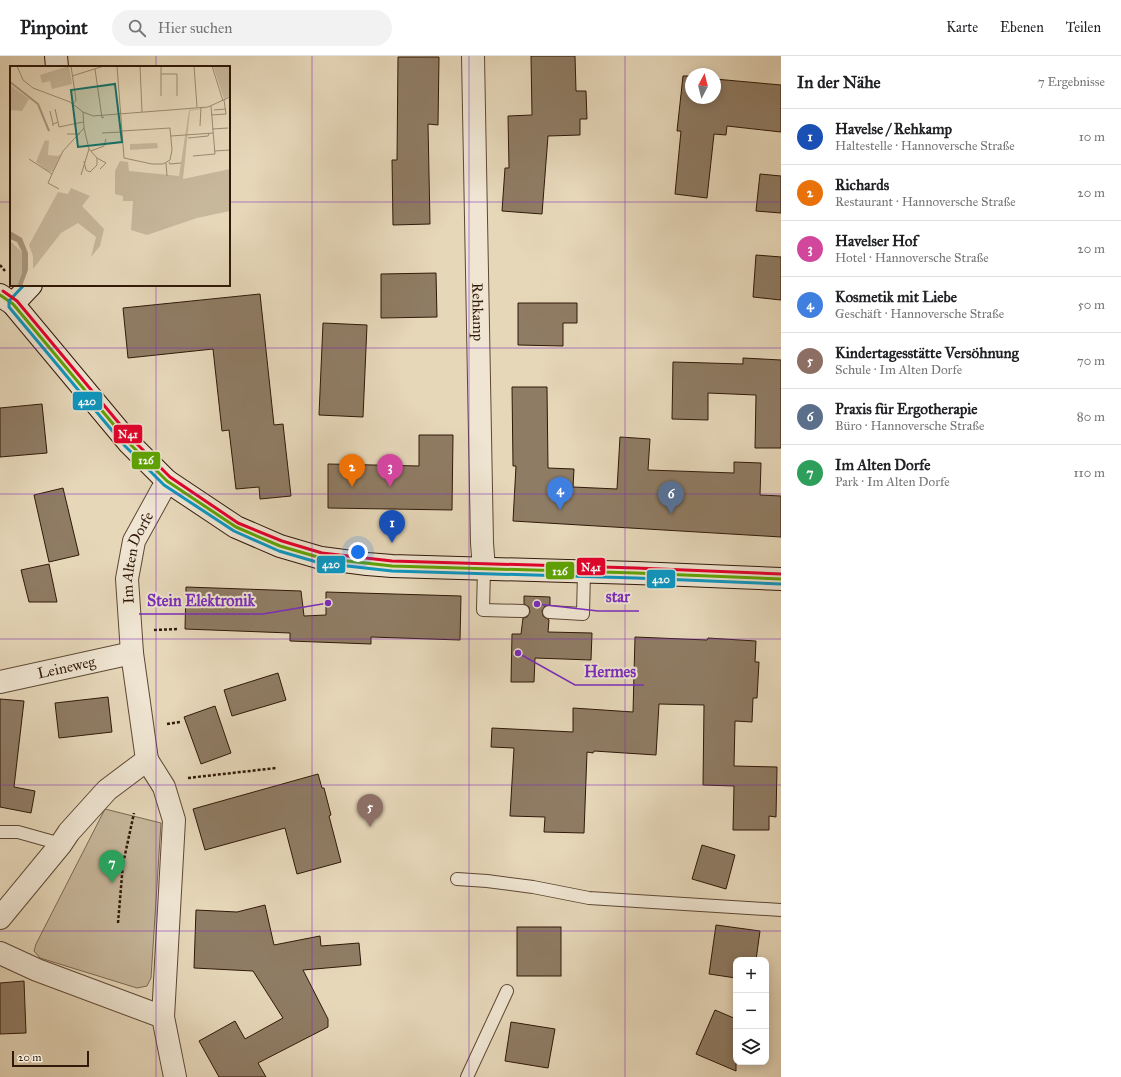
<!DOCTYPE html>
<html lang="de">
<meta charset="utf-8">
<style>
:root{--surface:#fff;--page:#f2f2f2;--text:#202124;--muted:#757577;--line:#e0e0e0;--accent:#8f2418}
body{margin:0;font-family:"IM FELL Great Primer",serif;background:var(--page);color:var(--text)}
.controls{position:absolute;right:12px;bottom:12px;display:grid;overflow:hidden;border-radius:8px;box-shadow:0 2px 10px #0003}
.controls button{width:36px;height:36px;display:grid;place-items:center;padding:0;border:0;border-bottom:1px solid var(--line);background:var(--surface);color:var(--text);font:20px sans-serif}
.compass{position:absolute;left:685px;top:12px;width:36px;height:36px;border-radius:50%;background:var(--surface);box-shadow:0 2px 10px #0003;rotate:7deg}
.scale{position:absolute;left:12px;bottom:10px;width:77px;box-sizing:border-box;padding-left:4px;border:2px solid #301908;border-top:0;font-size:11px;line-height:14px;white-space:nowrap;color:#301908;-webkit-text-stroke:3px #efe5d2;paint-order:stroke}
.you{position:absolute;left:358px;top:496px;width:14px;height:14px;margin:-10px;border:3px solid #fff;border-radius:50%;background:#1a73e8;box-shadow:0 0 0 6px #1a73e833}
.badge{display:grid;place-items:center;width:26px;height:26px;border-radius:50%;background:var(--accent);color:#fff;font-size:13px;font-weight:700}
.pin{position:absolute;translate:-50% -33px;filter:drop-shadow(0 1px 2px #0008)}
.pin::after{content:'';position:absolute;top:21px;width:14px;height:12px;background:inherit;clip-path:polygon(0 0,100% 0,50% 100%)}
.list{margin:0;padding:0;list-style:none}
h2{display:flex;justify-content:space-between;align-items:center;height:52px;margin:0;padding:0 16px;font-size:17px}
h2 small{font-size:13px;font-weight:400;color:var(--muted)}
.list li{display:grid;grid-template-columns:26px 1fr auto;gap:12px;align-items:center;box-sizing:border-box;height:56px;padding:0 16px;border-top:1px solid var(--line)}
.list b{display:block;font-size:15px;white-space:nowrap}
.list p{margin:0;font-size:13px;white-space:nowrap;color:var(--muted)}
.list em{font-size:13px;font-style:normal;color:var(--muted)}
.icon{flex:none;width:22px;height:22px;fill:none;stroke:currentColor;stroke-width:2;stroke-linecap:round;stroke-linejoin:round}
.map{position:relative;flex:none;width:781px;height:1021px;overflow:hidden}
header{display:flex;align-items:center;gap:24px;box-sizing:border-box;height:56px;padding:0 20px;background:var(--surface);border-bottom:1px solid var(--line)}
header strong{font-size:19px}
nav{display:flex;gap:22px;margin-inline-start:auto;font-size:14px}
.search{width:280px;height:36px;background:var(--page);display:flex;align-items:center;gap:10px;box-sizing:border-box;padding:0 14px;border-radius:22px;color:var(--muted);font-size:15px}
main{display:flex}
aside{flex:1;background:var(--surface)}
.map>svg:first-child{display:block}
.green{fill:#c7b79b;stroke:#7c6852}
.building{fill:#8f7c64;stroke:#301908}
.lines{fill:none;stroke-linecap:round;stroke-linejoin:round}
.lane-casing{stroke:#5e4834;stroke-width:14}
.street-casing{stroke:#5e4834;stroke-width:24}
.secondary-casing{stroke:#301908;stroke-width:24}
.path{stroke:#301908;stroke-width:2.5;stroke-dasharray:3 2;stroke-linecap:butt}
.lane{stroke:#efe5d2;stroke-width:12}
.street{stroke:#efe5d2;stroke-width:22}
.secondary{stroke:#efe5d2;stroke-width:22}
.bus-1-casing{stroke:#efe5d2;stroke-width:6}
.bus-2-casing{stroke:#efe5d2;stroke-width:6}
.bus-3-casing{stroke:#efe5d2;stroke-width:6}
.bus-1{stroke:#5ea303;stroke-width:3}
.bus-2{stroke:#0c96c1;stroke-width:3}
.bus-3{stroke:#e4002b;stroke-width:3}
.grid{fill:none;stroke:#7b2cbf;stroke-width:1;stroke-opacity:0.55}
.labels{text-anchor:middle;stroke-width:4;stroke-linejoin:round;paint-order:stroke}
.street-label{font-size:15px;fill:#301908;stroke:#efe5d2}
.inset-river{fill:none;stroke:#a8967d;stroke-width:2}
.inset-road{fill:none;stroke:#9d8b72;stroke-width:1}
.view{fill:#0f766e;fill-opacity:0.15;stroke:#0f766e;stroke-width:2}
.inset-edge{fill:none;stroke:#301908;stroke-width:2}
.leader{fill:none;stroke:#7b2cbf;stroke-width:1.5}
.callout-dot{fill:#7b2cbf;stroke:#efe5d2;stroke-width:1.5}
.callout-label{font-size:16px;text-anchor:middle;font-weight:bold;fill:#7b2cbf;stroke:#efe5d2;stroke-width:4;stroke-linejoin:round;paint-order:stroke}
.line-badge{stroke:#efe5d2;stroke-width:1.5}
.badge-label{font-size:11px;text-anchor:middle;font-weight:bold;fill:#fff}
</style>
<header>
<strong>Pinpoint</strong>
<div class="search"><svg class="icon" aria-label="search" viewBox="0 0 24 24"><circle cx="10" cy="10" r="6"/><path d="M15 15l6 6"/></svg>Hier suchen</div>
<nav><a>Karte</a><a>Ebenen</a><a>Teilen</a></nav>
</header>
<main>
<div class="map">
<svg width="781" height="1021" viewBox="0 0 781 1021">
<rect width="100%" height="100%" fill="#e6d7b9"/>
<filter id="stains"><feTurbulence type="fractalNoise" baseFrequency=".005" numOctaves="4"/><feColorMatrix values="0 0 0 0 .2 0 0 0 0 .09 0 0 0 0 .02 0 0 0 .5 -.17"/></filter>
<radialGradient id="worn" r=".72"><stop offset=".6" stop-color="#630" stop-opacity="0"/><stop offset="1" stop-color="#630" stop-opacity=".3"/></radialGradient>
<!-- green -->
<polygon class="green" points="105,753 161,767 151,922 147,930 137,932 40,902 34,895 36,888"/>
<!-- building -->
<g class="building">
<polygon points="531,0 575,0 576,35 586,35 587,63 580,63 580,79 548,80 542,158 502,155 505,112 509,112 508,60 532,59"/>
<polygon points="398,1 439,1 438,69 428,68 430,168 393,169 392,104 397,104"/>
<polygon points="683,20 691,20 691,42 715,42 715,23 781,29 781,76 727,70 726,79 714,78 707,142 675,138 681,75 677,75"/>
<polygon points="760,118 781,120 781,157 756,155"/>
<polygon points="756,199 781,201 781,244 753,241"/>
<polygon points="436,217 437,261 381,262 381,218"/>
<polygon points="260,238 274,369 283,368 291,440 260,443 259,431 236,433 229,374 222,375 213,293 128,302 123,252"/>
<polygon points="518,247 577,247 577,267 563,267 563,290 518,289"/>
<polygon points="323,267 367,269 363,361 319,359"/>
<polygon points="743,302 781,304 781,392 755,392 756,339 708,337 708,364 672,363 673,306 743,308"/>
<polygon points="512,331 547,331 548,412 574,413 573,431 617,433 620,381 650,383 648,414 734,417 734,406 761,407 760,439 781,440 781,481 513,465 516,410 513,410"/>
<polygon points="42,348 47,397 0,401 0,352"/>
<polygon points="419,379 453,379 452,454 328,452 328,408 419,410"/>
<polygon points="63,432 79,499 49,506 34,439"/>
<polygon points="49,508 57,546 29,546 21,514"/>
<polygon points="186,531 301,535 304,560 326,559 326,536 461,540 460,584 371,581 371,588 290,585 290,577 185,573"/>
<polygon points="524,540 550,541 550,549 545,550 542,555 543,560 549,564 548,576 592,577 591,604 535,602 534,626 511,626 512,578 521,578 523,562 527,561 530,556 529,551 524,548"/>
<polygon points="635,581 707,584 708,582 756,585 755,606 759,606 757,642 753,642 752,666 735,665 734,710 777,711 776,761 769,760 769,774 733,774 734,730 703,729 704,649 659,648 656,699 594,695 593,697 587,696 584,777 544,776 545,761 510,760 514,692 491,691 492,672 573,676 573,652 633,656"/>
<polygon points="278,617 286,644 232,660 224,634"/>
<polygon points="108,641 112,676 59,682 55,647"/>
<polygon points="0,643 24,645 14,731 35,735 31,757 0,751"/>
<polygon points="215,650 231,697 201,708 184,661"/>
<polygon points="318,718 322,732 324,732 331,759 329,760 341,806 297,818 285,772 205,794 193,753"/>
<polygon points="702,789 735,799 726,833 692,823"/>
<polygon points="265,849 274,889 320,880 321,890 359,887 361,909 303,914 328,963 328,971 258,1007 266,1021 219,1021 199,985 235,965 245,983 283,962 253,915 194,912 196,854 237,856"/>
<polygon points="716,869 760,875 756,904 736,904 736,922 709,918"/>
<rect x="517" y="871" width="44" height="49"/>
<polygon points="24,925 26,977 0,978 0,927"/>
<polygon points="715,954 736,963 736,1015 696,998"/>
<polygon points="511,966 555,973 548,1012 505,1005"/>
</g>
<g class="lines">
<defs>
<g id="lane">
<polyline points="484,513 483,554 523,555"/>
<polyline points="549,556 583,558 584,516"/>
<polyline points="0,776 18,776 61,788"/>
<polyline points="457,823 487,825 533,831 589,842 781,854"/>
<polyline points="467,1021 507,935"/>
</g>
<g id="street">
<path id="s1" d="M473,0L482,487L484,513"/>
<path id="s2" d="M0,626L132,597"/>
<polyline points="147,704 164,731 174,764 163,961 175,1021"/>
<path id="s3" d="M0,862L61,788L69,776L107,734L147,704L132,597L127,523L134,485L167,425"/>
<polyline points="0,897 37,914 163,961"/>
</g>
<g id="secondary">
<polyline points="56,0 57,11"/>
<polyline points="0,239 13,248 129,387 167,425 236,471 280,490 321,502 367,508 392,510 636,517 781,523"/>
<polyline points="13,248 31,229"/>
</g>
</defs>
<!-- lane casing -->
<use href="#lane" class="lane-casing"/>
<!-- street casing -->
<use href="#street" class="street-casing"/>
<!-- secondary casing -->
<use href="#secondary" class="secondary-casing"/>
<!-- path -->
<g class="path">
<polyline points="0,209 5,215"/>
<polyline points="154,574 178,573"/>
<polyline points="167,668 180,666"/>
<polyline points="188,722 276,712"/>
<polyline points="118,867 123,808 134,757"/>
</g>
<!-- lane -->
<use href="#lane" class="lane"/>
<!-- street -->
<use href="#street" class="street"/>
<!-- secondary -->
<use href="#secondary" class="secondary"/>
<defs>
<polyline id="bus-1" points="0,239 13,248 129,387 167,425 236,471 280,490 321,502 392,510 636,517 781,523"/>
<polyline id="bus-2" points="24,229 9,245 9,251 125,390 164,429 234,475 279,495 320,507 392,515 636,522 781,528"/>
<polyline id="bus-3" points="3,235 17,245 133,384 170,421 238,467 282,485 322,497 392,505 636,512 781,518"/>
</defs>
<!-- bus-1 casing -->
<use href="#bus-1" class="bus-1-casing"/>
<!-- bus-2 casing -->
<use href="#bus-2" class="bus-2-casing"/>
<!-- bus-3 casing -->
<use href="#bus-3" class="bus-3-casing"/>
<!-- bus-1 -->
<use href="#bus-1" class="bus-1"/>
<!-- bus-2 -->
<use href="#bus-2" class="bus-2"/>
<!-- bus-3 -->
<use href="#bus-3" class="bus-3"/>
</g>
<!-- grid -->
<path class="grid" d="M156,0V11M312,0V1021M469,0V1021M625,0V1021M0,146H11M229,146H781M156,229V1021M0,292H781M0,438H781M0,583H781M0,729H781M0,875H781"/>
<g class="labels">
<!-- street labels -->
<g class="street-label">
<text dy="5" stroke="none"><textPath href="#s1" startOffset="256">Rehkamp</textPath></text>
<text dy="5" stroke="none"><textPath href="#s3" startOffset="422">Im Alten Dorfe</textPath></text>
<text dy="5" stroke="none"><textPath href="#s2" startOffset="68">Leineweg</textPath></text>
</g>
</g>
<!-- overview -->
<g transform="translate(10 10)">
<rect width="220" height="220" fill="#e6d7b9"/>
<path d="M59,0L62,18L42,23L40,15L32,17L30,9ZM203,0H220V30L214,33ZM0,19L19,33L12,45L0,44ZM199,42L180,45L173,113L220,103V145L187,152L137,169L121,164L123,135H113V130L105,128V105L110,95L118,96L119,105L169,110L179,44ZM35,74L39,75L38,89L48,90L51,88L43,105L39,106L26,96ZM147,77L148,82L120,84V78ZM61,122L80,130L72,140L94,163L90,180L81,191L86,171L68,157L51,167L23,203V190L19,179L48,126L58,128ZM0,175L12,186V207L7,220H0Z" fill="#c7b79b"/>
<path d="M0,165L12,172L18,187V204L12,220H7L12,207V186L7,176L0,173Z" fill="#a8967d"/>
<path class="inset-river" d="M0,16L28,38L39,65"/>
<path class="inset-road" d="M7,0L13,14L23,22L60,36L73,46L83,50L198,41L220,31M61,0L66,34L63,38M107,0L114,92L142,98H153L160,94L162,84L160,62L112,65M130,0L132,46M184,0L187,41M202,0L213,35M85,3L92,52L94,51M151,8H167V30M62,10L94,0M151,30V0M45,43L48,56M204,44L216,43M40,45L43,58M201,49L216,48L214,34M43,60V58L48,56L49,61L73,56M190,60L191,41M74,62L79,83L87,92L96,97L90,103M202,63L218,62M92,67L112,66M57,68H70M161,70L203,67M178,72L198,70L199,67M81,85L94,80L96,73M204,85L220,84M183,90L205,88L201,40M19,93L42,108L53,85L74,62L73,46M74,95L76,104L80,106L87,99V92M159,96L160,98L171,97M156,97L157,110M42,108L38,117L49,123M71,109L79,83"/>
<path class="view" d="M105,18L112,76L68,81L61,24Z"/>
<rect width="220" height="220" class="inset-edge"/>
</g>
<!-- callouts -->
<path class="leader" d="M537 548L598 555H639M328 547L263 558H139M518 597L575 629H644"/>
<g class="callout-dot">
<circle cx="537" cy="548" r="4"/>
<circle cx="328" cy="547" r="4"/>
<circle cx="518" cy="597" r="4"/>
</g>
<g class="callout-label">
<text x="618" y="546">star</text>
<text x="201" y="550">Stein Elektronik</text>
<text x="610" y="621">Hermes</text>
</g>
<g class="line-badge">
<rect x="72" y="335" width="31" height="20" rx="4" fill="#0c96c1"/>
<rect x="113" y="368" width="30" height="20" rx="4" fill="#e4002b"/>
<rect x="131" y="395" width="30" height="19" rx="4" fill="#5ea303"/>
<rect x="316" y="499" width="30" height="19" rx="4" fill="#0c96c1"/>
<rect x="576" y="501" width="30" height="19" rx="4" fill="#e4002b"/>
<rect x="545" y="505" width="30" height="19" rx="4" fill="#5ea303"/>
<rect x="646" y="513" width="30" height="20" rx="4" fill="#0c96c1"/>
</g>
<g class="badge-label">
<text x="87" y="349">420</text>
<text x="128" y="382">N41</text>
<text x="146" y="408">126</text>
<text x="331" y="512">420</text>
<text x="591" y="515">N41</text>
<text x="560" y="519">126</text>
<text x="661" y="527">420</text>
</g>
<rect width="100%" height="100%" filter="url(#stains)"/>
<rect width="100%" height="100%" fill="url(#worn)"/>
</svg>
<div class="controls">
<button>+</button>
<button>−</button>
<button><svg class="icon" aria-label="layers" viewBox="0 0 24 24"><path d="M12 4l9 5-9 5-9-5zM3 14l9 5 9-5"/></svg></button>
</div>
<svg class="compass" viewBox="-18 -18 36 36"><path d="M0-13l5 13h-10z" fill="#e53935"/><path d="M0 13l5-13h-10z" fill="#757577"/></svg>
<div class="scale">20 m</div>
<div class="you"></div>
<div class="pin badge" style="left:392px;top:487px;background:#1a4fb4">1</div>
<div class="pin badge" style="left:352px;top:431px;background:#e8710a">2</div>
<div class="pin badge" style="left:390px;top:431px;background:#d1479c">3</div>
<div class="pin badge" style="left:560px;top:454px;background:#3f7fe0">4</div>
<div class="pin badge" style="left:370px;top:771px;background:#8d6e63">5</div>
<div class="pin badge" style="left:671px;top:458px;background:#5c6f8a">6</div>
<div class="pin badge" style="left:112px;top:827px;background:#2e9e5b">7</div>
</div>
<aside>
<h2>In der Nähe<small>7 Ergebnisse</small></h2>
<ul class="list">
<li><span class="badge" style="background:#1a4fb4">1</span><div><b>Havelse / Rehkamp</b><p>Haltestelle · Hannoversche Straße</p></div><em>10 m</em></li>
<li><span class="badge" style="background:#e8710a">2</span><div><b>Richards</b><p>Restaurant · Hannoversche Straße</p></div><em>20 m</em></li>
<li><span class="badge" style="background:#d1479c">3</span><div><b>Havelser Hof</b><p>Hotel · Hannoversche Straße</p></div><em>20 m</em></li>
<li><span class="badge" style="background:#3f7fe0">4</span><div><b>Kosmetik mit Liebe</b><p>Geschäft · Hannoversche Straße</p></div><em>50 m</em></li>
<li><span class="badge" style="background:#8d6e63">5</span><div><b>Kindertagesstätte Versöhnung</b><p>Schule · Im Alten Dorfe</p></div><em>70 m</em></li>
<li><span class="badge" style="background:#5c6f8a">6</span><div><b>Praxis für Ergotherapie</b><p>Büro · Hannoversche Straße</p></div><em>80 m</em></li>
<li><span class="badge" style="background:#2e9e5b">7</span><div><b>Im Alten Dorfe</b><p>Park · Im Alten Dorfe</p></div><em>110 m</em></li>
</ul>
</aside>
</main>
